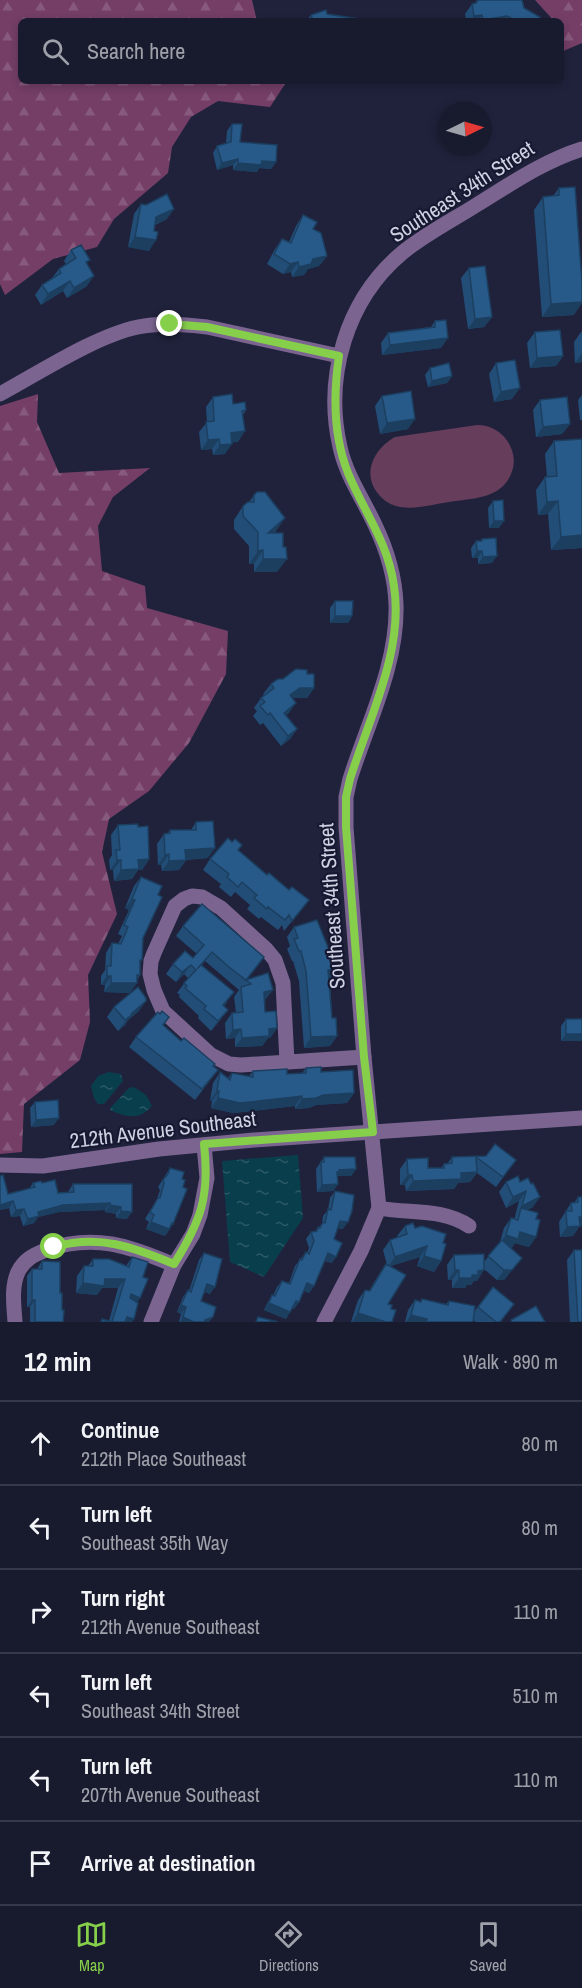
<!DOCTYPE html>
<meta charset="utf-8">
<style>
:root{--surface:#181a2d;--page:#252739;--text:#f1f3f6;--muted:#9fa1aa;--line:#363849;--accent:#86cf4b}
body{margin:0;font-family:"Archivo Narrow",sans-serif;background:var(--page);color:var(--text)}
.compass{position:absolute;left:438px;top:102px;width:54px;height:54px;border-radius:50%;background:var(--surface);box-shadow:0 3px 9px #0003;rotate:85deg}
.stop{position:absolute;width:18px;height:18px;margin:-14px;border:4px solid #86cf4b;border-radius:50%;background:#fff}
.stop.end{background:#86cf4b;border-color:#fff;box-shadow:0 2px 6px #0008}
.list{margin:0;padding:0;list-style:none}
h2{display:flex;justify-content:space-between;align-items:center;height:78px;margin:0;padding:0 24px;font-size:26px}
h2 small{font-size:20px;font-weight:400;color:var(--muted)}
.list li{display:grid;grid-template-columns:39px 1fr auto;gap:18px;align-items:center;box-sizing:border-box;height:84px;padding:0 24px;border-top:2px solid var(--line)}
.list b{display:block;font-size:22px;white-space:nowrap}
.list p{margin:0;font-size:20px;white-space:nowrap;color:var(--muted)}
.list em{font-size:20px;font-style:normal;color:var(--muted)}
.icon{flex:none;width:33px;height:33px;fill:none;stroke:currentColor;stroke-width:2;stroke-linecap:round;stroke-linejoin:round}
.map{position:relative;flex:none;width:582px;height:1322px;overflow:hidden}
.search{position:absolute;background:var(--surface);box-shadow:0 3px 9px #0003;left:18px;right:18px;top:18px;height:66px;display:flex;align-items:center;gap:15px;box-sizing:border-box;padding:0 21px;border-radius:9px;color:var(--muted);font-size:22px}
.sheet{height:582px;background:var(--surface)}
nav{display:flex;justify-content:space-around;align-items:center;box-sizing:border-box;height:84px;border-top:2px solid var(--line);background:var(--surface);font-size:16px;color:var(--muted)}
nav a{display:grid;justify-items:center;gap:3px}
nav .on{color:var(--accent)}
.map>svg:first-child{display:block}
.green{fill:#663e5c}
.forest{fill:url(#forest-firs)}
.water{fill:url(#water-ripples)}
.lines{fill:none;stroke-linecap:round;stroke-linejoin:round}
.minor{stroke:#7b6590;stroke-width:15}
.wall{fill:#224d76}
.shaded-wall{fill:#1c3f60}
.building{fill:#285a89;stroke:#1c3f60;stroke-width:1.5}
.route{stroke:#86cf4b;stroke-width:8}
.labels{text-anchor:middle;stroke-width:4.5;stroke-linejoin:round;paint-order:stroke}
.street-label{font-size:21px;fill:#ced1e2;stroke:#171932}
</style>
<div class="map">
<svg width="582" height="1322" viewBox="0 0 582 1322">
<defs>
<pattern id="forest-firs" width="22" height="20" patternUnits="userSpaceOnUse" patternTransform="scale(1.5)"><rect width="22" height="20" fill="#743e67"/><path d="M5 1l3.5 6h-7zM16 11l3.5 6h-7z" fill="#87597c"/></pattern>
<pattern id="water-ripples" width="26" height="14" patternUnits="userSpaceOnUse" patternTransform="scale(1.5)"><rect width="26" height="14" fill="#093e4c"/><path d="M2 4q2-2 4 0t4 0M15 11q2-2 4 0t4 0" fill="none" stroke="#2c5966"/></pattern>
</defs>
<rect width="100%" height="100%" fill="#20223c"/>
<!-- green -->
<path class="green" d="M477,425C490,425 501,431 508,442C513,450 515,459 513,468C505,499 475,498 449,502C428,505 399,515 382,498C360,477 372,450 395,437Z"/>
<!-- forest -->
<g class="forest">
<polygon points="0,0 252,0 257,21 21,21 21,81 287,81 270,107 218,101 191,117 172,147 168,173 114,219 97,247 53,259 5,295 0,284"/>
<polygon points="535,0 582,0 582,43 561,52 561,21 554,21"/>
<polygon points="38,394 37,422 59,473 150,468 113,497 98,526 102,571 145,586 147,608 228,631 226,674 189,743 149,791 109,819 102,852 117,914 88,975 90,1022 80,1060 24,1104 22,1152 0,1154 0,406"/>
</g>
<!-- water -->
<g class="water">
<polygon points="109,1072 121,1074 123,1081 104,1104 98,1104 94,1098 91,1086 98,1076"/>
<path d="M134,1087L146,1095L152,1106C139,1121 126,1117 110,1110L111,1107L129,1088Z"/>
<polygon points="298,1155 303,1218 264,1277 230,1262 222,1161"/>
</g>
<g class="lines">
<!-- minor -->
<g class="minor">
<path d="M0,394C39,373 95,336 138,327C160,322 184,324 207,327L339,356"/>
<polyline points="287,1062 283,983 275,960 266,949 221,908 202,897 192,896 184,899 175,906 154,953 151,961 150,974 154,990 163,1011 211,1055 229,1064 241,1065 364,1057"/>
<polyline points="0,1165 43,1166 159,1149 254,1140 582,1118"/>
<path d="M379,1208C410,1214 442,1208 469,1226"/>
<path d="M15,1322C14,1306 11,1287 18,1272C24,1260 33,1255 46,1250C94,1233 130,1246 174,1265"/>
<polyline points="151,1322 174,1265 193,1234 200,1215 207,1178 204,1145"/>
<path d="M324,1322L361,1251L379,1208L364,1057L346,827V797L350,779C368,722 398,664 396,604C395,577 387,550 375,525C363,499 346,475 340,447C324,377 346,300 402,253C425,234 453,220 478,204C512,183 544,161 582,149"/>
</g>
</g>
<!-- wall -->
<g class="wall">
<polygon points="477,0 522,0 524,8 538,21 466,21 465,14 472,4 475,3"/>
<polygon points="327,14 373,21 306,21 311,15"/>
<polygon points="232,124 240,142 276,162 271,169 259,168 257,172 233,170 233,165 217,170 213,153 217,146 226,143 227,131"/>
<polygon points="559,188 574,315 542,317 534,210 543,197 553,196"/>
<polygon points="141,204 167,219 155,225 149,251 128,247 134,214"/>
<polygon points="303,215 313,229 327,256 319,266 308,269 304,275 292,277 291,272 283,274 267,264 275,249 282,239 289,242 296,226"/>
<polygon points="71,250 87,264 87,286 67,298 63,291 41,305 35,295 42,285 52,278 59,269 66,264 64,261"/>
<polygon points="469,268 492,317 484,327 468,329 461,278"/>
<polygon points="435,321 441,348 382,355 381,343 388,333 431,327"/>
<polygon points="535,332 563,356 556,366 530,368 527,343"/>
<polygon points="581,332 582,332 582,362 575,363 574,342"/>
<polygon points="496,363 512,399 494,402 489,374"/>
<polygon points="430,368 452,376 447,383 428,387 425,375"/>
<polygon points="582,395 582,420 580,420 578,400"/>
<polygon points="382,396 408,429 380,434 375,406"/>
<polygon points="213,397 233,404 246,410 243,415 238,442 232,442 225,454 213,455 212,449 201,450 199,432 207,422 206,407"/>
<polygon points="540,400 570,424 562,434 536,437 533,410"/>
<polygon points="582,439 582,548 551,550 548,514 538,515 536,490 545,477 547,477 545,454 554,441"/>
<polygon points="254,495 276,531 273,533 277,572 254,572 254,564 249,564 249,546 234,529 234,520 243,506 249,502"/>
<polygon points="493,501 499,528 489,528 488,508"/>
<polygon points="482,539 492,563 478,564 478,558 472,558 471,548 476,541 481,541"/>
<polygon points="335,601 352,616 348,623 330,623 330,608"/>
<polygon points="307,674 314,688 307,698 292,698 296,703 286,715 297,729 290,739 281,746 263,723 260,725 253,716 257,711 254,708 261,698 264,695 263,694 271,684 283,679"/>
<polygon points="196,822 208,858 186,860 179,870 162,871 161,865 158,865 157,844 164,834 167,834 170,830 191,830"/>
<polygon points="118,825 138,827 149,859 142,870 138,870 132,879 114,881 113,870 110,870 109,860 112,855 111,835"/>
<polygon points="238,850 267,875 289,890 309,900 284,931 282,925 278,930 261,917 259,919 247,909 250,905 235,892 231,897 219,887 221,884 203,870 210,859"/>
<polygon points="141,877 158,895 143,938 140,964 140,975 130,993 104,992 105,985 101,985 101,976 105,970 106,953 112,943 118,944 122,936 118,934 129,910 125,908 134,886"/>
<polygon points="183,926 257,966 247,980 266,999 264,1000 265,1012 277,1028 270,1038 268,1038 262,1046 235,1047 235,1038 226,1039 225,1023 232,1013 236,1013 234,997 239,990 205,961 202,965 227,1002 224,1006 221,1019 211,1031 198,1018 199,1016 179,997 180,995 177,993 188,978 184,974 176,982 166,974 173,964 193,958 197,954 176,936"/>
<polygon points="294,927 330,979 332,1018 337,1036 330,1046 304,1048 299,981 293,961 292,961 287,949 290,946 287,937"/>
<polygon points="114,1007 139,1011 128,1020 125,1025 118,1031 107,1017"/>
<polygon points="566,1019 582,1019 561,1041 561,1026"/>
<polygon points="163,1026 181,1041 218,1070 195,1100 129,1047 136,1037"/>
<polygon points="306,1068 321,1072 354,1093 347,1103 316,1105 309,1108 295,1109 295,1106 233,1113 211,1108 212,1101 210,1101 213,1083 220,1072 228,1078 232,1073 249,1076 253,1071 287,1074 302,1073"/>
<polygon points="35,1102 54,1125 31,1127 30,1108"/>
<polygon points="486,1156 516,1160 496,1187 477,1173 470,1182 458,1183 454,1189 406,1191 405,1185 400,1185 400,1169 407,1159 428,1168 441,1168 444,1164 447,1164 452,1157"/>
<polygon points="324,1157 356,1169 351,1176 338,1176 338,1184 333,1191 317,1192 316,1169"/>
<polygon points="170,1168 182,1179 173,1224 165,1236 146,1229 149,1222 145,1219 157,1199 160,1190 158,1187"/>
<polygon points="0,1176 8,1194 29,1189 33,1183 42,1183 58,1193 68,1192 73,1184 132,1184 127,1219 116,1218 116,1214 105,1212 105,1210 59,1212 38,1217 34,1223 23,1226 20,1216 11,1217 9,1208 0,1210"/>
<polygon points="518,1176 533,1207 527,1210 536,1219 536,1237 529,1247 515,1243 511,1249 522,1258 504,1280 497,1280 484,1269 477,1281 474,1281 471,1285 467,1285 465,1288 452,1288 452,1280 448,1280 447,1265 454,1255 484,1262 500,1242 504,1228 511,1218 514,1219 516,1215 515,1216 519,1201 506,1208 499,1192 506,1182"/>
<polygon points="335,1191 343,1229 338,1228 334,1239 332,1263 325,1261 314,1286 309,1293 304,1291 299,1302 294,1309 292,1308 286,1319 264,1310 268,1302 272,1295 273,1296 277,1287 282,1281 289,1283 295,1266 306,1252 307,1253 309,1248 306,1239 311,1232 315,1231 322,1224 323,1216 328,1210 330,1198"/>
<polygon points="578,1197 582,1197 582,1226 579,1227 573,1236 560,1237 559,1222 571,1203 574,1203"/>
<polygon points="405,1226 415,1228 443,1243 441,1261 434,1272 417,1266 420,1257 390,1266 388,1304 391,1309 392,1322 351,1322 358,1300 365,1290 369,1291 379,1274 386,1264 387,1265 383,1250 390,1240 398,1237 397,1236"/>
<polygon points="574,1250 582,1322 570,1322 567,1260"/>
<polygon points="204,1253 210,1294 205,1292 201,1301 209,1322 179,1322 181,1314 177,1312 183,1297 188,1290 189,1291 199,1260"/>
<polygon points="132,1257 143,1277 132,1322 100,1322 102,1319 109,1321 118,1288 102,1288 97,1295 76,1293 77,1276 84,1266 88,1266 93,1259 126,1266"/>
<polygon points="42,1261 60,1293 63,1322 30,1322 30,1307 27,1307 27,1276 32,1269 37,1269"/>
<polygon points="493,1287 514,1304 501,1322 476,1322 473,1320 473,1322 405,1322 408,1310 415,1300 420,1301 422,1299 446,1304 449,1301 474,1312"/>
</g>
<!-- shaded-wall -->
<g class="shaded-wall">
<polygon points="482,15 478,21 471,21 474,16"/>
<polygon points="507,16 503,21 483,21 483,20"/>
<polygon points="238,159 233,165 217,170 222,163"/>
<polygon points="262,161 276,162 271,169 259,168 257,172 233,170 238,163"/>
<polygon points="174,209 167,219 149,227 156,217"/>
<polygon points="135,237 156,240 149,251 128,247"/>
<polygon points="327,256 319,266 308,269 304,275 292,277 299,267 313,259"/>
<polygon points="298,262 291,272 283,274 290,264"/>
<polygon points="94,276 87,286 67,298 74,288"/>
<polygon points="70,281 63,291 41,305 48,294"/>
<polygon points="582,302 582,303 574,315 542,317 551,304"/>
<polygon points="492,317 484,327 468,329 475,319"/>
<polygon points="448,338 441,348 382,355 390,345"/>
<polygon points="582,353 582,362 575,363"/>
<polygon points="563,356 556,366 530,368 537,358"/>
<polygon points="452,376 447,383 428,387 432,381"/>
<polygon points="520,388 512,399 494,402 501,392"/>
<polygon points="415,419 408,429 380,434 387,423"/>
<polygon points="570,424 562,434 536,437 543,427"/>
<polygon points="245,431 238,442 224,443 231,433"/>
<polygon points="219,439 212,449 201,450 208,440"/>
<polygon points="232,444 225,454 213,455 220,445"/>
<polygon points="558,501 548,514 538,515 547,502"/>
<polygon points="285,518 276,531 259,546 268,533"/>
<polygon points="494,521 504,521 499,528 489,528"/>
<polygon points="582,535 582,548 551,550 561,537"/>
<polygon points="263,550 254,564 249,564 258,551"/>
<polygon points="477,551 482,551 478,558 472,558"/>
<polygon points="497,556 492,563 478,564 483,557"/>
<polygon points="263,559 287,559 277,572 254,572"/>
<polygon points="335,616 352,616 348,623 330,623"/>
<polygon points="300,688 314,688 307,698 293,698 283,705 290,695"/>
<polygon points="296,703 289,713 277,723 284,713"/>
<polygon points="297,729 290,739 281,746 288,736"/>
<polygon points="215,848 208,858 178,860 185,850"/>
<polygon points="169,854 161,865 158,865 165,855"/>
<polygon points="149,859 142,870 138,870 132,879 114,881 121,870 138,860"/>
<polygon points="117,860 121,860 113,870 110,870"/>
<polygon points="186,860 179,870 162,871 169,861"/>
<polygon points="132,899 135,900 129,910 125,908"/>
<polygon points="191,965 184,974 176,982 182,972"/>
<polygon points="337,969 330,979 321,981 328,970"/>
<polygon points="137,975 140,975 134,983 137,983 130,993 104,992 111,983"/>
<polygon points="107,976 111,976 105,985 101,985"/>
<polygon points="273,990 266,999 257,1002 264,992"/>
<polygon points="146,1001 139,1011 128,1020 125,1025 118,1031 131,1014"/>
<polygon points="228,1010 221,1019 211,1031 218,1021"/>
<polygon points="277,1028 270,1038 268,1038 262,1046 235,1047 242,1038 269,1029"/>
<polygon points="241,1029 235,1038 226,1039 233,1030"/>
<polygon points="566,1034 582,1034 582,1041 561,1041"/>
<polygon points="337,1036 330,1046 304,1048 311,1037"/>
<polygon points="217,1091 219,1091 212,1101 210,1101"/>
<polygon points="354,1093 347,1103 316,1105 309,1108 295,1109 302,1099 323,1095"/>
<polygon points="302,1096 295,1106 233,1113 211,1108 218,1098"/>
<polygon points="59,1118 54,1125 31,1127 36,1120"/>
<polygon points="356,1169 351,1176 337,1176 335,1179 339,1170"/>
<polygon points="477,1172 470,1182 458,1183 454,1189 406,1191 413,1181 461,1173"/>
<polygon points="408,1175 412,1175 405,1185 400,1185"/>
<polygon points="338,1184 333,1191 317,1192 322,1185"/>
<polygon points="526,1191 519,1201 506,1208 513,1197"/>
<polygon points="540,1197 533,1207 520,1214 521,1208 515,1216 522,1206"/>
<polygon points="13,1201 9,1208 0,1210 0,1205"/>
<polygon points="110,1203 105,1210 59,1212 38,1217 34,1223 23,1226 28,1219 38,1212 63,1205"/>
<polygon points="110,1205 121,1207 116,1214 105,1212"/>
<polygon points="24,1209 20,1216 11,1217 16,1210"/>
<polygon points="121,1211 132,1212 127,1219 116,1218"/>
<polygon points="579,1217 582,1217 582,1226 579,1227 573,1236 560,1237 567,1227"/>
<polygon points="340,1221 348,1222 343,1229 335,1228"/>
<polygon points="151,1222 172,1223 173,1224 165,1236 146,1229"/>
<polygon points="520,1232 536,1237 529,1247 515,1243 511,1249 499,1245 506,1235"/>
<polygon points="427,1246 420,1257 388,1267 395,1257"/>
<polygon points="328,1253 336,1257 332,1263 323,1260"/>
<polygon points="424,1256 441,1261 434,1272 417,1266"/>
<polygon points="522,1258 504,1280 497,1280 504,1270"/>
<polygon points="455,1270 459,1270 452,1280 448,1280"/>
<polygon points="484,1270 477,1281 474,1281 471,1285 467,1285 465,1288 452,1288 459,1278 472,1275 478,1271"/>
<polygon points="105,1279 125,1279 118,1288 102,1288 97,1295 76,1293 83,1283"/>
<polygon points="307,1283 314,1286 309,1293 302,1290"/>
<polygon points="207,1284 215,1287 210,1294 202,1291"/>
<polygon points="131,1294 140,1298 134,1307 125,1304"/>
<polygon points="32,1300 35,1300 30,1307 27,1307"/>
<polygon points="296,1301 299,1302 294,1309 291,1308"/>
<polygon points="269,1303 290,1312 286,1319 264,1310"/>
<polygon points="181,1305 186,1307 181,1314 177,1312"/>
<polygon points="358,1313 386,1322 352,1322"/>
<polygon points="411,1315 427,1319 425,1322 406,1322"/>
<polygon points="127,1317 134,1319 132,1322 123,1322"/>
<polygon points="183,1317 194,1322 180,1322"/>
<polygon points="213,1317 209,1322 204,1322 205,1320"/>
</g>
<!-- building -->
<g class="building">
<polygon points="478,0 522,0 524,8 540,17 538,21 517,21 507,16 483,20 482,15 474,16 472,4 476,3"/>
<polygon points="326,10 327,14 373,21 313,21 311,15"/>
<polygon points="232,124 242,124 240,142 277,145 276,162 262,161 261,165 238,163 238,159 222,163 217,146 231,142"/>
<polygon points="575,187 582,283 582,302 551,304 543,197 559,195 559,188"/>
<polygon points="167,194 174,209 156,217 154,231 158,232 156,240 135,237 141,204 146,205"/>
<polygon points="303,215 317,222 313,229 321,233 327,256 313,259 311,264 299,267 298,262 290,264 274,254 282,239 291,243"/>
<polygon points="81,245 90,260 86,262 94,276 74,288 70,281 48,294 42,285 61,273 59,269 76,258 71,250"/>
<polygon points="485,266 492,317 475,319 469,268"/>
<polygon points="446,320 448,338 390,345 388,333 435,327 435,321"/>
<polygon points="560,330 563,356 537,358 535,332"/>
<polygon points="515,360 520,388 501,392 496,363"/>
<polygon points="449,363 452,376 432,381 430,368"/>
<polygon points="411,391 415,419 387,423 382,396"/>
<polygon points="232,394 233,404 245,402 246,410 242,411 245,431 231,433 232,444 220,445 219,439 208,440 206,422 214,421 213,397"/>
<polygon points="567,397 570,424 543,427 540,400"/>
<polygon points="582,439 582,535 561,537 558,501 547,502 545,477 557,476 554,441"/>
<polygon points="257,492 265,492 285,518 268,533 283,533 283,547 286,547 287,559 263,559 263,550 258,551 258,532 243,516 243,506 248,502 254,502 254,495"/>
<polygon points="503,500 504,521 494,521 493,501"/>
<polygon points="496,538 497,556 483,557 482,551 477,551 476,541 482,541 482,539"/>
<polygon points="335,601 353,601 352,616 335,616"/>
<polygon points="296,669 307,670 307,674 314,674 314,688 300,688 290,695 296,703 284,713 297,729 288,736 270,713 268,715 260,706 265,702 261,698 274,688 271,684 278,679 283,679"/>
<polygon points="213,821 215,848 185,850 186,860 169,861 169,854 165,855 164,834 170,833 170,830 196,830 196,822"/>
<polygon points="138,824 138,827 148,826 149,859 138,860 139,869 121,870 121,860 117,860 116,850 120,850 118,825"/>
<polygon points="228,838 232,842 235,839 242,845 238,850 267,875 269,873 289,890 292,887 309,900 292,921 289,915 285,920 268,907 267,909 254,898 257,895 242,882 238,887 227,877 229,874 210,859"/>
<polygon points="141,877 162,886 158,895 162,897 143,938 142,960 140,960 140,975 137,975 137,983 111,983 111,976 107,976 107,966 111,966 112,943 121,944 128,927 124,925 135,900 132,899"/>
<polygon points="202,904 264,957 246,980 268,973 273,990 264,992 265,1012 276,1011 277,1028 269,1029 269,1036 242,1038 241,1029 233,1030 232,1013 243,1012 241,987 251,984 229,967 212,952 197,969 201,965 234,992 223,1005 228,1010 218,1021 204,1009 206,1006 185,988 187,986 184,983 196,970 191,965 182,972 173,964 185,951 193,958 204,945 183,926"/>
<polygon points="317,920 329,950 331,949 332,956 334,955 337,969 328,970 332,1018 336,1018 337,1036 311,1037 306,971 301,951 299,951 294,939 298,938 294,927"/>
<polygon points="138,987 146,998 146,1001 131,1014 132,1015 125,1020 114,1007"/>
<polygon points="162,1011 169,1017 163,1025 181,1041 184,1038 215,1064 213,1066 218,1070 202,1089 136,1037 158,1012 160,1014"/>
<rect x="566" y="1019" width="16" height="15"/>
<polygon points="321,1067 321,1072 353,1070 354,1093 323,1095 316,1098 302,1099 302,1096 240,1103 218,1098 219,1091 217,1091 220,1072 230,1080 232,1073 253,1077 253,1071 287,1069 287,1074 306,1073 306,1068"/>
<polygon points="58,1100 59,1118 36,1120 35,1102"/>
<polygon points="495,1144 516,1160 503,1177 476,1157 477,1172 461,1173 461,1179 413,1181 412,1175 408,1175 407,1159 428,1158 428,1168 444,1168 444,1164 452,1163 452,1157 486,1156"/>
<polygon points="324,1157 355,1157 356,1169 339,1170 339,1172 337,1172 338,1184 322,1185 321,1162 324,1162"/>
<polygon points="170,1168 184,1172 182,1179 185,1180 183,1187 187,1189 173,1224 172,1223 169,1229 151,1222 154,1215 150,1212 158,1198 160,1198 164,1183 163,1180 168,1174"/>
<polygon points="3,1175 8,1194 35,1187 33,1183 41,1181 42,1183 55,1180 58,1193 74,1192 73,1184 132,1184 132,1212 121,1211 121,1207 110,1205 110,1203 63,1205 38,1212 39,1216 28,1219 24,1209 16,1210 13,1201 0,1205 0,1176"/>
<polygon points="518,1176 520,1182 528,1178 531,1184 533,1183 540,1197 522,1206 526,1191 513,1197 506,1182"/>
<polygon points="335,1191 354,1195 352,1211 348,1222 340,1221 334,1239 342,1243 336,1257 328,1253 314,1286 307,1283 299,1302 296,1301 290,1312 269,1303 272,1295 275,1296 282,1281 290,1284 300,1259 302,1260 306,1252 309,1254 314,1241 311,1232 317,1231 318,1227 320,1228 323,1222 325,1223 328,1209 331,1210"/>
<polygon points="578,1197 582,1197 582,1217 579,1217 580,1226 567,1227 566,1211 572,1211 571,1203 578,1202"/>
<polygon points="521,1208 538,1213 536,1219 540,1220 536,1237 520,1232 518,1239 506,1235 511,1218 518,1220"/>
<polygon points="413,1223 415,1228 422,1226 446,1234 443,1243 446,1244 441,1261 424,1256 427,1246 395,1257 390,1240 407,1234 405,1226"/>
<polygon points="502,1240 522,1258 512,1270 504,1270 488,1256"/>
<polygon points="574,1250 582,1250 582,1322 578,1322"/>
<polygon points="204,1253 222,1259 215,1287 207,1284 201,1301 216,1307 213,1317 205,1320 204,1322 194,1322 183,1317 186,1307 181,1305 188,1290 191,1292"/>
<polygon points="484,1254 484,1270 478,1271 478,1275 472,1275 472,1278 459,1278 459,1270 455,1270 454,1255"/>
<polygon points="132,1257 148,1262 143,1277 148,1279 140,1298 131,1294 130,1298 138,1303 134,1319 127,1317 125,1322 101,1322 102,1319 112,1322 125,1279 105,1279 104,1286 83,1283 84,1266 93,1266 93,1259 109,1259 129,1267"/>
<polygon points="42,1261 60,1262 60,1293 62,1293 62,1310 64,1310 63,1322 35,1322 35,1300 32,1300 32,1269 42,1269"/>
<polygon points="386,1264 406,1275 388,1304 392,1305 391,1309 396,1310 392,1322 386,1322 358,1313 365,1290 370,1291"/>
<polygon points="493,1287 514,1304 500,1322 496,1322 478,1307"/>
<polygon points="422,1299 448,1305 449,1301 475,1306 473,1322 426,1322 427,1319 411,1315 415,1300 421,1302"/>
<polygon points="536,1306 545,1322 512,1322 511,1320"/>
<polygon points="258,1317 278,1322 256,1322"/>
</g>
<g class="lines">
<!-- route -->
<path class="route" d="M54,1247C99,1234 133,1247 174,1264C201,1221 210,1196 204,1144L373,1132L364,1057L346,827V797L350,779C369,718 404,651 394,586C388,542 364,512 348,473C333,435 333,396 339,356L207,327L170,324"/>
</g>
<g class="labels">
<!-- street labels -->
<g class="street-label">
<text transform="translate(462 192) rotate(-33)" y="7">Southeast 34th Street</text>
<text transform="translate(332 906) rotate(-94)" y="7">Southeast 34th Street</text>
<text transform="translate(163 1130) rotate(-7)" y="7">212th Avenue Southeast</text>
</g>
</g>
</svg>
<svg class="compass" viewBox="-18 -18 36 36"><path d="M0-13l5 13h-10z" fill="#e53935"/><path d="M0 13l5-13h-10z" fill="#9fa1aa"/></svg>
<div class="stop" style="left:54px;top:1247px"></div>
<div class="stop end" style="left:170px;top:324px"></div>
<div class="search"><svg class="icon" aria-label="search" viewBox="0 0 24 24"><circle cx="10" cy="10" r="6"/><path d="M15 15l6 6"/></svg>Search here</div>
</div>
<section class="sheet">
<h2>12 min<small>Walk · 890 m</small></h2>
<ul class="list">
<li><svg class="icon" aria-label="ahead" viewBox="0 0 24 24"><path d="M12 20V5M6 11l6-6 6 6"/></svg><div><b>Continue</b><p>212th Place Southeast</p></div><em>80 m</em></li>
<li><svg class="icon" aria-label="left" viewBox="0 0 24 24"><path d="M17 20v-9H6M10 6l-5 5 5 5"/></svg><div><b>Turn left</b><p>Southeast 35th Way</p></div><em>80 m</em></li>
<li><svg class="icon" aria-label="right" viewBox="0 0 24 24"><path d="M7 20v-9h11M14 6l5 5-5 5"/></svg><div><b>Turn right</b><p>212th Avenue Southeast</p></div><em>110 m</em></li>
<li><svg class="icon" aria-label="left" viewBox="0 0 24 24"><path d="M17 20v-9H6M10 6l-5 5 5 5"/></svg><div><b>Turn left</b><p>Southeast 34th Street</p></div><em>510 m</em></li>
<li><svg class="icon" aria-label="left" viewBox="0 0 24 24"><path d="M17 20v-9H6M10 6l-5 5 5 5"/></svg><div><b>Turn left</b><p>207th Avenue Southeast</p></div><em>110 m</em></li>
<li><svg class="icon" aria-label="arrive" viewBox="0 0 24 24"><path d="M6 21V4h12l-3 4 3 4H6"/></svg><div><b>Arrive at destination</b></div></li>
</ul>
</section>
<nav>
<a class="on"><svg class="icon" aria-label="map" viewBox="0 0 24 24"><path d="M3 6l6-2 6 2 6-2v14l-6 2-6-2-6 2zM9 4v14M15 6v14"/></svg>Map</a>
<a><svg class="icon" aria-label="directions" viewBox="0 0 24 24"><path d="M12 3l9 9-9 9-9-9zM9 14v-3h6M13 9l2 2-2 2"/></svg>Directions</a>
<a><svg class="icon" aria-label="saved" viewBox="0 0 24 24"><path d="M7 4h10v16l-5-4-5 4z"/></svg>Saved</a>
</nav>
